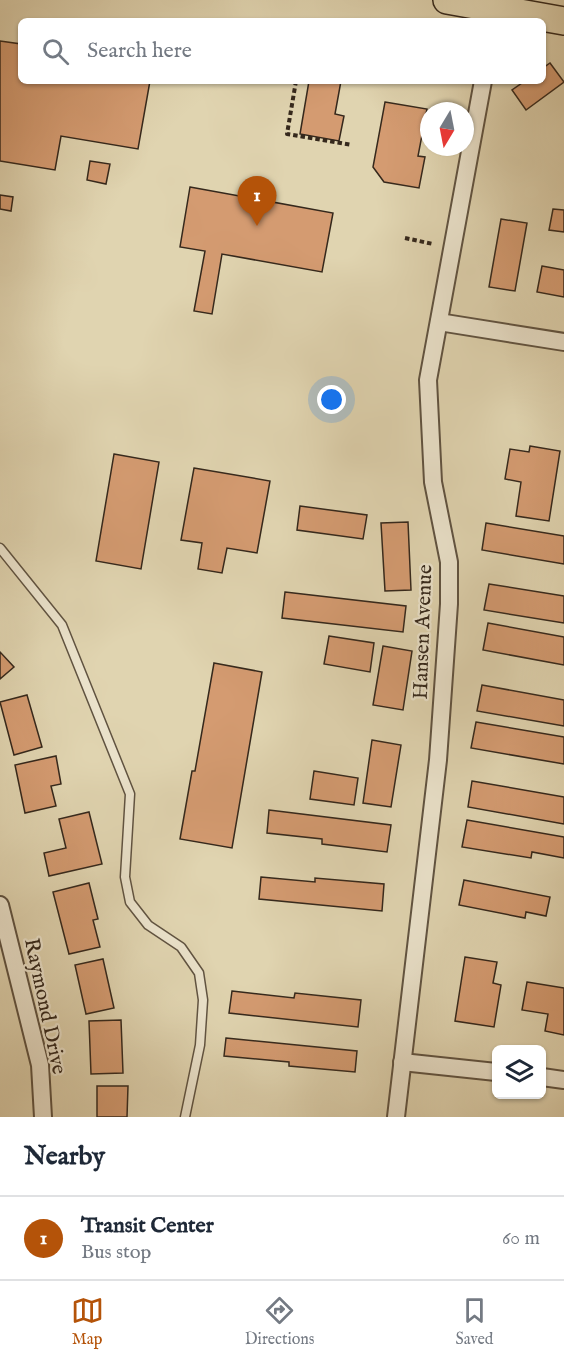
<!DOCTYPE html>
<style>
:root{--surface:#fff;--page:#f2f2f3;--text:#1f2937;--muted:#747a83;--line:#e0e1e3;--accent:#b45309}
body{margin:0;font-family:"IM FELL English",serif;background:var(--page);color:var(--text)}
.controls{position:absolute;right:18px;bottom:18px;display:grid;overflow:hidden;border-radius:9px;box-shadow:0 2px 4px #0004}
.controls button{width:54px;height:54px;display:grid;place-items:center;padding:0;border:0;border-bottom:2px solid var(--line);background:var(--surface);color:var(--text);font:30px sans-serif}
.compass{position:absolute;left:420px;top:102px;width:54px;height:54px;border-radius:50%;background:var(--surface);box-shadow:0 2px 4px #0004;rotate:190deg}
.you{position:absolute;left:332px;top:400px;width:21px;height:21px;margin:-15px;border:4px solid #fff;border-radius:50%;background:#1a73e8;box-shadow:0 0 0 9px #1a73e833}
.badge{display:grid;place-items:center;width:39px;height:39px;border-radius:50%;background:var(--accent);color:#fff;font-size:20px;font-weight:700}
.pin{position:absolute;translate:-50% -50px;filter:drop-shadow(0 2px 3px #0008)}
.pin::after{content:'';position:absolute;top:32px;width:21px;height:18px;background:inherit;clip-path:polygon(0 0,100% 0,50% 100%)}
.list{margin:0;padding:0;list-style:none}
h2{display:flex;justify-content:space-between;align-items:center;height:78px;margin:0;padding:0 24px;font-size:26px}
h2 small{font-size:20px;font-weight:400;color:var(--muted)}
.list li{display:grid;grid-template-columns:39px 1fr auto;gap:18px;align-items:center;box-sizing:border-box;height:84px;padding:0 24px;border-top:2px solid var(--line)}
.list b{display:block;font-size:22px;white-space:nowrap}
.list p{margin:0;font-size:20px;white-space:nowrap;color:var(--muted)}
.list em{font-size:20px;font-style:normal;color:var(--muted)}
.icon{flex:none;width:33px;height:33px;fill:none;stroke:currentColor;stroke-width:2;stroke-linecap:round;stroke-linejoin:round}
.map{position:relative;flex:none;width:564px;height:1117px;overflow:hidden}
.search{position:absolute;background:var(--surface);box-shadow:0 2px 4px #0004;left:18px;right:18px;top:18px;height:66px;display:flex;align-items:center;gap:15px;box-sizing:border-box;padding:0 21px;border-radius:9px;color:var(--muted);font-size:22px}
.sheet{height:162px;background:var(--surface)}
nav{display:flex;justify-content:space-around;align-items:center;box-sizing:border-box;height:84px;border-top:2px solid var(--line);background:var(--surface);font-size:16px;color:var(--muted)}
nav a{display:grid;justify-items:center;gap:3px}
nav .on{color:var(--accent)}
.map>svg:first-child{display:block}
.building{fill:#d49b71;stroke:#35281c;stroke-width:1.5}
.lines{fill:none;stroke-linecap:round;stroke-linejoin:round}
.service-casing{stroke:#605341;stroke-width:11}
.minor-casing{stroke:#605341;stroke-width:20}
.primary-casing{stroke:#35281c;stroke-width:30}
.path{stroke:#35281c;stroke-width:4;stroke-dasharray:4.5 3;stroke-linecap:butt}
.service{stroke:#ebe3cc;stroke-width:8}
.minor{stroke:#ebe3cc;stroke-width:16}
.primary{stroke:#e0d4b0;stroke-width:27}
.labels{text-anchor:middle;stroke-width:4.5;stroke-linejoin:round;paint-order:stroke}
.street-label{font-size:21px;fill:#35281c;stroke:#ebe3cc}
</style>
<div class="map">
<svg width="564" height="1117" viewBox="0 0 564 1117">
<rect width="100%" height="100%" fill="#e0d4b0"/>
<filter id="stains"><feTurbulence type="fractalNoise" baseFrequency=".00333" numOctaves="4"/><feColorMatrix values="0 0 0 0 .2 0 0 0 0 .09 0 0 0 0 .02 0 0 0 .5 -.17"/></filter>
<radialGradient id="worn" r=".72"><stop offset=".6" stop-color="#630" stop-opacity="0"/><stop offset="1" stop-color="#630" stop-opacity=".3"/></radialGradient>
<!-- building -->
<g class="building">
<polygon points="0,41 21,44 21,81 150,81 138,149 61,136 55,170 0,161"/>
<polygon points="550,63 564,82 526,110 512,90 525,81 543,81 543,68"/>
<polygon points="309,81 341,81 335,114 344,116 339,141 300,134"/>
<polygon points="385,102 427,109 418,156 425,157 419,188 384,182 373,167"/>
<polygon points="90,161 110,164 106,184 87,180"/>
<polygon points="190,187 333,213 322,272 222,254 212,314 194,311 205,251 180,247"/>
<polygon points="0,195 13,197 11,211 0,209"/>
<polygon points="553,209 564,210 564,232 549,230"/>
<polygon points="501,219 527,223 515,291 489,287"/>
<polygon points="542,266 564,270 564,297 537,292"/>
<polygon points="530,446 560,451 549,521 516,516 521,482 505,479 510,449 529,452"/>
<polygon points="114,454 159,462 141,569 96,561"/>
<polygon points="194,468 270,481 257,553 227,548 222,573 198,569 202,543 181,540"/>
<polygon points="300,506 367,515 363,539 297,530"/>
<polygon points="408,522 411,590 385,591 381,523"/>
<polygon points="486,523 564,536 564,564 482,550"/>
<polygon points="489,584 564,596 564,623 484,610"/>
<polygon points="285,592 406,606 403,632 282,618"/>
<polygon points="488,623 564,637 564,665 483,650"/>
<polygon points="329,636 374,643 370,672 324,664"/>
<polygon points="383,646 412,651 403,710 373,705"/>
<polygon points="0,652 14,667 0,679"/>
<polygon points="214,663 262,672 232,848 180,839 192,771 195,771"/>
<polygon points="482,685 564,700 564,726 477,711"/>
<polygon points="27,695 42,747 14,755 0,702"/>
<polygon points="476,722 564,737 564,764 471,748"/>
<polygon points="372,740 401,745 391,807 363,803"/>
<polygon points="56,756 61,784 51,786 56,806 25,813 15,765"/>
<polygon points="314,771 358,778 354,805 310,799"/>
<polygon points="472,781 564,797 564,824 468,807"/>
<polygon points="269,810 391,825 387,852 322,844 322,839 267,833"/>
<polygon points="89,812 102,864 49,876 44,853 66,848 59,819"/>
<polygon points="467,820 564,837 564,858 532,852 531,858 462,847"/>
<polygon points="261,877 315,882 315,878 384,884 382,911 259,899"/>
<polygon points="464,880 550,897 546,916 526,912 525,918 459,905"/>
<polygon points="89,883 98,919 93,920 100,947 69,954 53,892"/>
<polygon points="465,957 497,962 493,983 501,985 494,1027 455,1021"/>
<polygon points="103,959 114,1008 86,1014 75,965"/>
<polygon points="527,982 564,988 564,1035 545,1031 548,1014 522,1010"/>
<polygon points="232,991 294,998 295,993 361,1000 358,1027 229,1013"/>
<polygon points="121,1020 123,1073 91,1074 89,1021"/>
<polygon points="226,1038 357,1051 355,1072 289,1066 289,1062 224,1056"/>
<polygon points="97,1086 128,1086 127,1117 97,1117"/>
</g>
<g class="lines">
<defs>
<polyline id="service" points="0,548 62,625 130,794 125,877 130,902 148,925 181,947 199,973 203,1000 200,1045 185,1117"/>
<g id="minor">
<polyline points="439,322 564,342"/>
<polyline points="0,905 40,1065 43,1117"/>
<polyline points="402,1062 496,1072"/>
<polyline points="542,1077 564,1080"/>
<polyline points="396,1117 438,760 449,604 449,562 433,482 428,380 483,81"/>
</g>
<polyline id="primary" points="447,0 564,21"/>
</defs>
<!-- service casing -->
<use href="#service" class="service-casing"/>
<!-- minor casing -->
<use href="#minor" class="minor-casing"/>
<!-- primary casing -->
<use href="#primary" class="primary-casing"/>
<!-- path -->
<g class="path">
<polyline points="296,81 287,134 352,145"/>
<polyline points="405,238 433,244"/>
</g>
<!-- service -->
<use href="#service" class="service"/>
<!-- minor -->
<use href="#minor" class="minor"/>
<!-- primary -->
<use href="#primary" class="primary"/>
</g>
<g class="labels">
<!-- street labels -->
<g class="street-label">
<text transform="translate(422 632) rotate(-88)" y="7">Hansen Avenue</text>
<text transform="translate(46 1006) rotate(78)" y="7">Raymond Drive</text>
</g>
</g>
<rect width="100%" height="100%" filter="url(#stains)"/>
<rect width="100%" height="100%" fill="url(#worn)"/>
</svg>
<div class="controls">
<button><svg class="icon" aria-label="layers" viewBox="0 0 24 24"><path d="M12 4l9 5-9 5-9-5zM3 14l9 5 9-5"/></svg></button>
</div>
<svg class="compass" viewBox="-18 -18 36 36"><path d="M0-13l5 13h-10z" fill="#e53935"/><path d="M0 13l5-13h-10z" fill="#747a83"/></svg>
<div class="you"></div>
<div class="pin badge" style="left:257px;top:226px">1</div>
<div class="search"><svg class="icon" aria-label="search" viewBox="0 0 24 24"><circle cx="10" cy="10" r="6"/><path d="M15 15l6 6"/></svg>Search here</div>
</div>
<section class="sheet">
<h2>Nearby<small></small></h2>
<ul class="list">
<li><span class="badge">1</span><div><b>Transit Center</b><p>Bus stop</p></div><em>60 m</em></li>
</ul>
</section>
<nav>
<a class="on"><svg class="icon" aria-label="map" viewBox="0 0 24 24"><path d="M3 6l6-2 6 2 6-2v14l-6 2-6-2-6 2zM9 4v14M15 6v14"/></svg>Map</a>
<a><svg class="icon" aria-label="directions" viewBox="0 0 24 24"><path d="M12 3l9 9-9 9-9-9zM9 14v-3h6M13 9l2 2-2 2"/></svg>Directions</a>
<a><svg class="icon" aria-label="saved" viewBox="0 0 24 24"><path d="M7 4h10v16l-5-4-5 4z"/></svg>Saved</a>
</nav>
